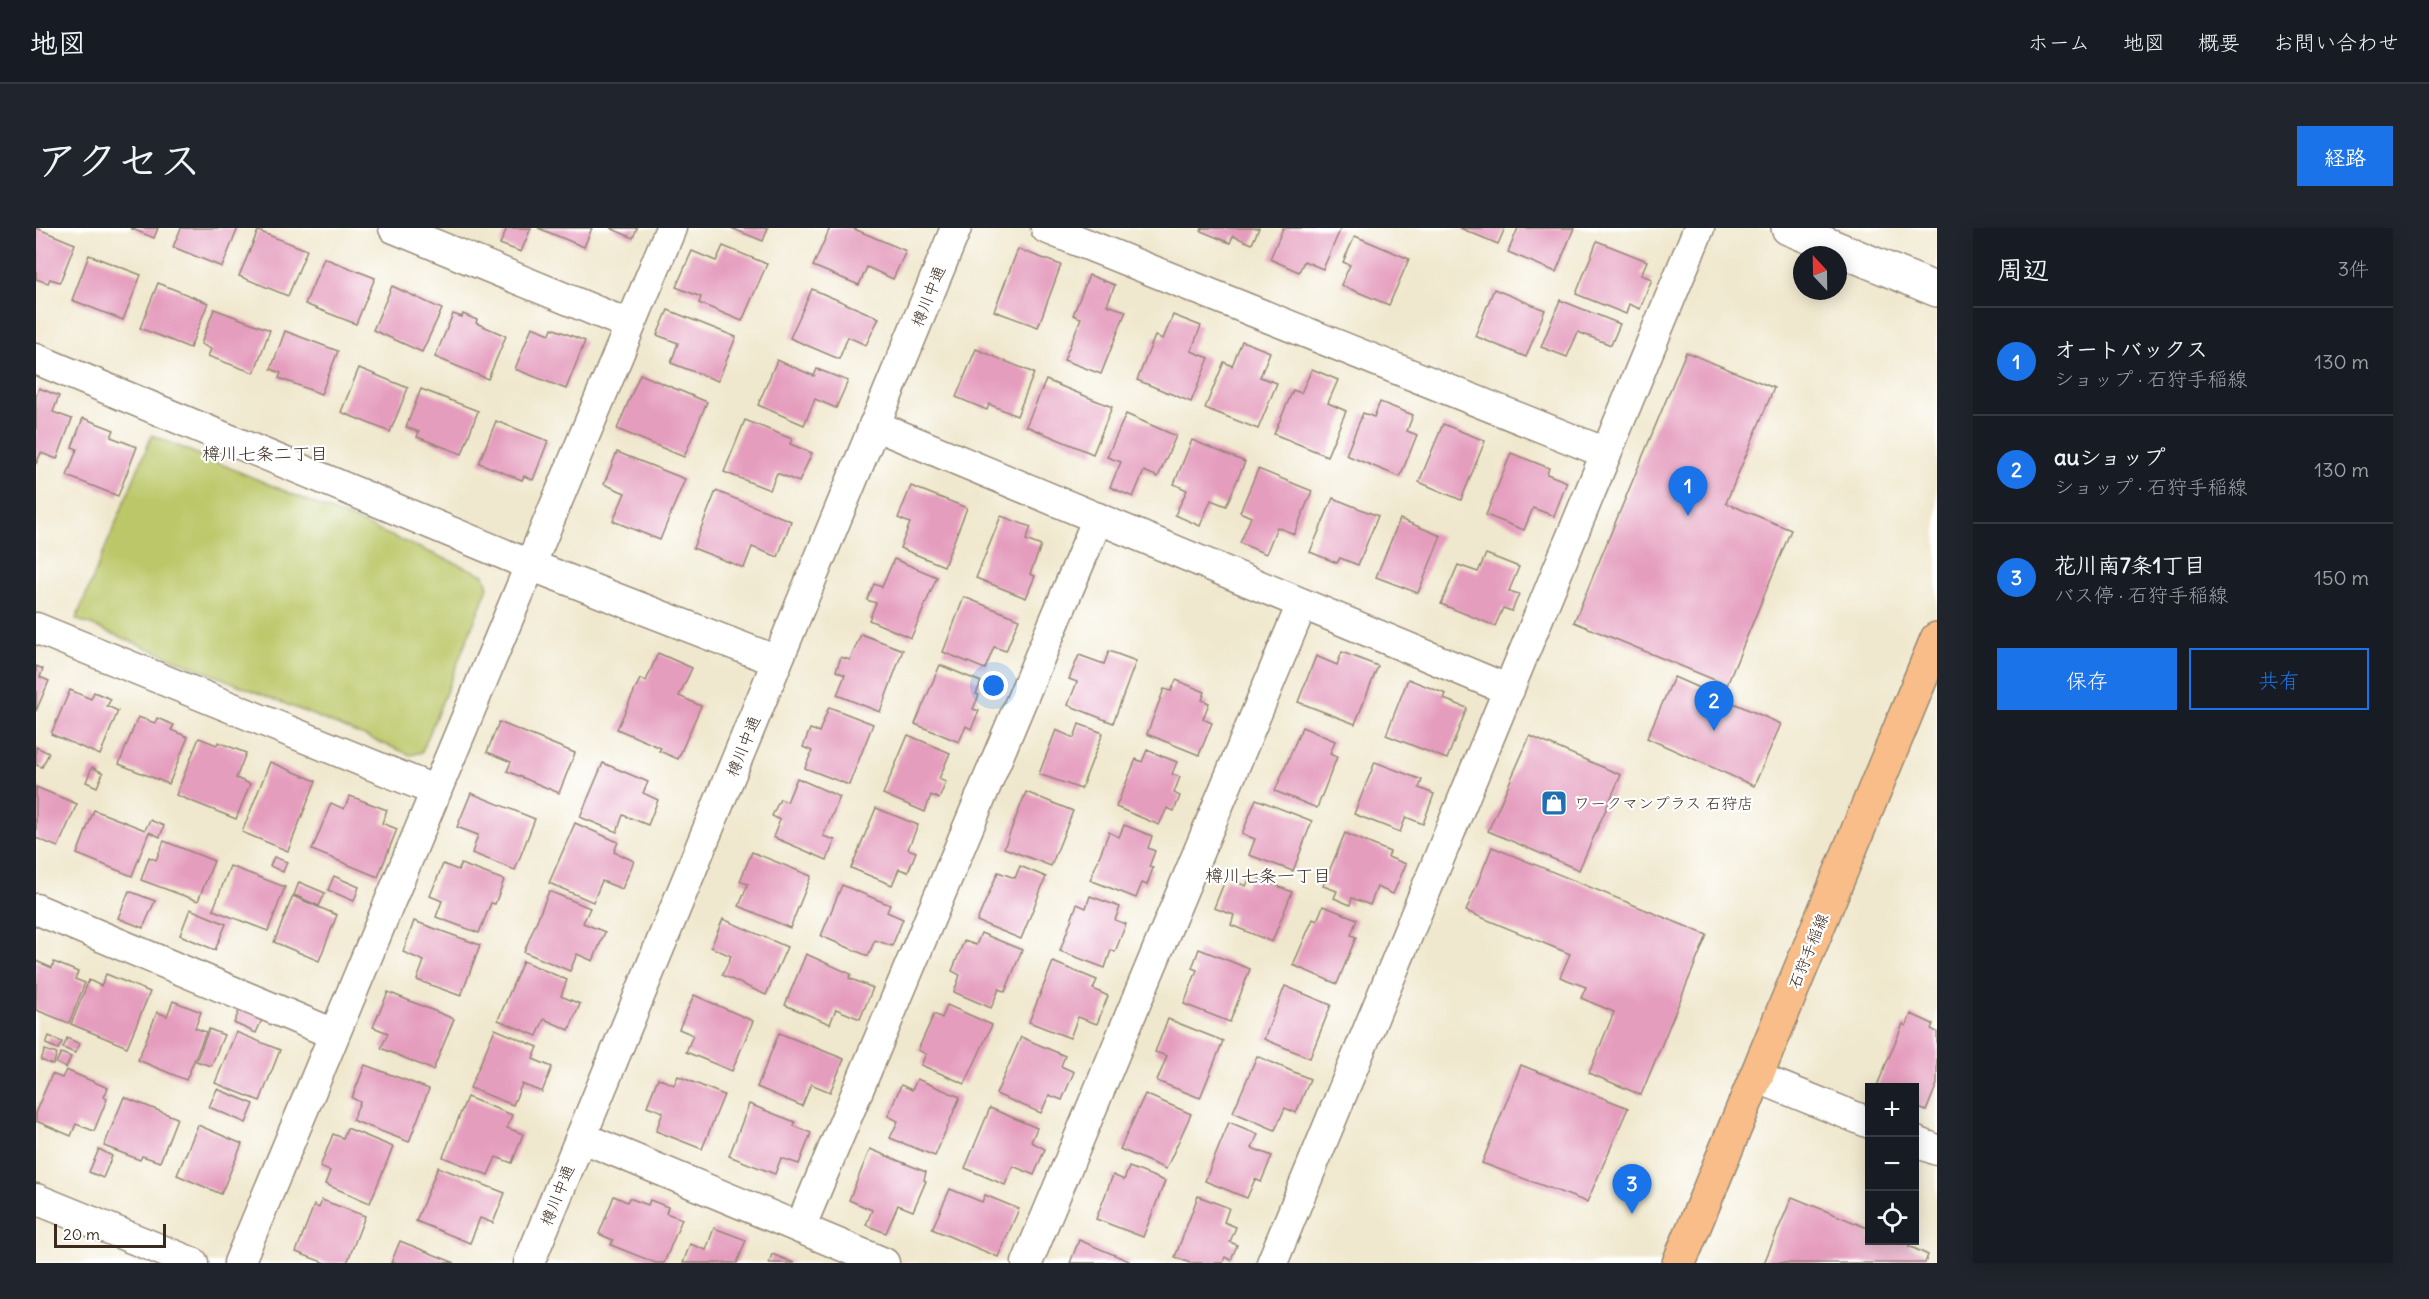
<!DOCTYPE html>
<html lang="ja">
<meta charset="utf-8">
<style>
:root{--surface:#171b24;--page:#20242c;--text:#f1f3f6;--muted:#9ea1a6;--line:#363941;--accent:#1a73e8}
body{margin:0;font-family:Delius,"Klee One",sans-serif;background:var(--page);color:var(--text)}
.controls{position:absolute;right:18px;bottom:18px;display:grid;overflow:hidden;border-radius:0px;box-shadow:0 3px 15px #0003}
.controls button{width:54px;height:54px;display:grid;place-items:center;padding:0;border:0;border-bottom:2px solid var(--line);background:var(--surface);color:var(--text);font:30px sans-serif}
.compass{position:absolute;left:1757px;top:18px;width:54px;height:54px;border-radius:50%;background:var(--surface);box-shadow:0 3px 15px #0003;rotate:338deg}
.scale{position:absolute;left:18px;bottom:15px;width:112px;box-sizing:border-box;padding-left:6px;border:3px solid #3b2a1e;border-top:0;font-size:16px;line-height:21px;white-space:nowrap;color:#3b2a1e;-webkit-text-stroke:4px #fff;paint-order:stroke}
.you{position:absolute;left:958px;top:458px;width:21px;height:21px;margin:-15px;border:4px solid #fff;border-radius:50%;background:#1a73e8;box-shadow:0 0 0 9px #1a73e833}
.badge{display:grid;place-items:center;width:39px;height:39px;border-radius:50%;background:var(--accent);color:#fff;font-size:20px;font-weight:700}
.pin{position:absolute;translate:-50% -50px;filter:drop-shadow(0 2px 3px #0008)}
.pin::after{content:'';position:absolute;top:32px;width:21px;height:18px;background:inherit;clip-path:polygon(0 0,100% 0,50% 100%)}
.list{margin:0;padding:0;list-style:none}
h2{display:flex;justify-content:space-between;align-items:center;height:78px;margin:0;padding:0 24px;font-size:26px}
h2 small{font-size:20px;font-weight:400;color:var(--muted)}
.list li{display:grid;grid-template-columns:39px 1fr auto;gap:18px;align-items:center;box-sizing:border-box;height:108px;padding:0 24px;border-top:2px solid var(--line)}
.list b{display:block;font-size:22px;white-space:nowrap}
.list p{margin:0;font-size:20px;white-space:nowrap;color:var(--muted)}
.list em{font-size:20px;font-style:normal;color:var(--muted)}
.actions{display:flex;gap:12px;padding:18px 24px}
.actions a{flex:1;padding:14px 0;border:2px solid var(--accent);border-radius:0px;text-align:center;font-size:21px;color:var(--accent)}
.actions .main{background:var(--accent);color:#fff}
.icon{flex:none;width:33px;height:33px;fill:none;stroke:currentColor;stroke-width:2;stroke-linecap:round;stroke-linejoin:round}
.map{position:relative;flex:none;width:1901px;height:1035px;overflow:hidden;border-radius:0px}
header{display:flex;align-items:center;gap:36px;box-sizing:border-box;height:84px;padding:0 30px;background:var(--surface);border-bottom:2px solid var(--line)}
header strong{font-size:28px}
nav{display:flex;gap:33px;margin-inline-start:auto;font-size:21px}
.intro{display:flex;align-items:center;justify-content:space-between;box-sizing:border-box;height:144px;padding:0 36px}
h1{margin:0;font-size:42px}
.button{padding:15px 27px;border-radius:0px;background:var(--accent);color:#fff;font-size:21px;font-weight:700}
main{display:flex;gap:36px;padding:0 36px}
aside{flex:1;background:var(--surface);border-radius:0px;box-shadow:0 3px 15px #0003}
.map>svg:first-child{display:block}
.green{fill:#bbc768;stroke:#7b7843;stroke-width:1.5}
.building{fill:#e59dbe}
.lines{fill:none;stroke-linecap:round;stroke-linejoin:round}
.minor-casing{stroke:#968976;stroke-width:33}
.tertiary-casing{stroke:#968976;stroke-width:36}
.primary-casing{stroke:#968976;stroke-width:36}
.minor{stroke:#fff;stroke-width:30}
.tertiary{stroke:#fff;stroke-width:33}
.primary{stroke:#f8bd88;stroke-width:33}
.labels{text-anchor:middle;stroke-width:4.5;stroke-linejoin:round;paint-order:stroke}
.street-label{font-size:16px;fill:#3b2a1e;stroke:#fff}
.poi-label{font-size:16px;fill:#3b2a1e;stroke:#fff;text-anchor:start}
.neighbourhood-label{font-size:18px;fill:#3b2a1e;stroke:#fff}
</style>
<header>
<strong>地図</strong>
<nav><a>ホーム</a><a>地図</a><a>概要</a><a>お問い合わせ</a></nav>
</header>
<div class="intro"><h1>アクセス</h1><a class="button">経路</a></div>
<main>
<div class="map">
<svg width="1901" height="1035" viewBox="0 0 1901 1035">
<rect width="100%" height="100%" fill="#fff"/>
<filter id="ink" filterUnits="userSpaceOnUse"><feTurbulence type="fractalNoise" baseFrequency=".0167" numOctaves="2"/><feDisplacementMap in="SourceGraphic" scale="12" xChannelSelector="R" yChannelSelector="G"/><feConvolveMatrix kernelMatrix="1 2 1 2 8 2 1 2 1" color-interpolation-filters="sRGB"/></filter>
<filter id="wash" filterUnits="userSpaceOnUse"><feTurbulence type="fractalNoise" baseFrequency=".008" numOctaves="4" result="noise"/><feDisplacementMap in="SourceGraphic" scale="24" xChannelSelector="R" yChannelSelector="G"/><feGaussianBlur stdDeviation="1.35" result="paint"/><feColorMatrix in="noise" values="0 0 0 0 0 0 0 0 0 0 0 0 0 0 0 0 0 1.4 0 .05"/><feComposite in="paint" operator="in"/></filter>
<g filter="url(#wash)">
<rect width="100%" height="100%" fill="#f0e8ce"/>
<!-- green -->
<polygon class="green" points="116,207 448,347 452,359 386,524 375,527 40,391"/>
<g id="blocks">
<!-- building -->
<g class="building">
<polygon points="0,0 39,16 24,54 14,51 12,55 0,51"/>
<polygon points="94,0 122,0 118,10"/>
<polygon points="145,0 202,0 186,39 137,19"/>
<polygon points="471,0 495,0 485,24 464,16"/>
<polygon points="502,0 556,0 548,19"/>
<polygon points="574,0 601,0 597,10"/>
<polygon points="695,0 732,0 727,13"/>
<polygon points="794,0 816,0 870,23 857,51 831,39 823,57 777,38"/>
<polygon points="1166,0 1223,0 1216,16 1197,8 1194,15 1165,3"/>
<polygon points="1247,0 1305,0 1287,41 1268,33 1263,44 1234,31"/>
<polygon points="1424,0 1469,0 1462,16"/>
<polygon points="1482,0 1538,0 1520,44 1472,24"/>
<polygon points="222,3 271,22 252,68 203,48"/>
<polygon points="1319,8 1373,31 1353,77 1305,57 1314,37 1307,34"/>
<polygon points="1561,13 1611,33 1605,47 1616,51 1604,81 1593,76 1590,86 1540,66"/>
<polygon points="687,18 731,36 706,93 663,75 665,69 640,59 656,23 680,33"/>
<polygon points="982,21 1025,37 1002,99 958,83"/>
<polygon points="53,27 105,47 87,92 36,72"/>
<polygon points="288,30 339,50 320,96 269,76"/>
<polygon points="1053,47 1079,57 1071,77 1090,83 1065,146 1028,132 1045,90 1037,87"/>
<polygon points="122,55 172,75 154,120 104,100"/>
<polygon points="356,58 406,81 386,124 337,102"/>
<polygon points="776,61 843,90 830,117 812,109 803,131 754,110"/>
<polygon points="1458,61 1509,82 1490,129 1439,108"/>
<polygon points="1524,72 1584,96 1575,117 1542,104 1531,129 1505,119"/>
<polygon points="178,81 234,102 218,145 172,128 175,121 165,116"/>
<polygon points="632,82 700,109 682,153 635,135 642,115 621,107"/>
<polygon points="417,86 426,89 427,86 441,92 440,95 470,108 452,151 399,129"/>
<polygon points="1137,87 1165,98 1155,123 1173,130 1155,174 1101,152 1119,108 1127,111"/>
<polygon points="496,99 514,106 516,100 549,113 530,161 479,141"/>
<polygon points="249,103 302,123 285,166 243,150 245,145 235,141"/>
<polygon points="1206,113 1234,124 1224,149 1241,155 1222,201 1169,180 1188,134 1196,138"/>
<polygon points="940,121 998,145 981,188 953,176 951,182 920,169"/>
<polygon points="1650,124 1738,160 1690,275 1755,302 1691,457 1538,394"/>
<polygon points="741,132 778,148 781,141 812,153 800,180 779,171 768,197 722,177"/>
<polygon points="323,140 372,160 354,204 305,184"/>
<polygon points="1276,141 1302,152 1292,175 1310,183 1291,228 1238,206 1257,162 1265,165"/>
<polygon points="604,146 671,174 648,229 581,201"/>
<polygon points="1010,152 1076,179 1057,226 990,198"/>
<polygon points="3,160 23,168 17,184 36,191 21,231 5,225 0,236 0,168"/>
<polygon points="385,161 442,183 426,226 381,209 383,204 370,199"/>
<polygon points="1344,174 1377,187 1371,203 1381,207 1364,249 1310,227 1327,185 1338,189"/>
<polygon points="1090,186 1140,208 1122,249 1108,243 1097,269 1074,259 1085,234 1071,229"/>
<polygon points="47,190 78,202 75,209 101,219 82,268 31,248 41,221 36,219"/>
<polygon points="709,192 756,211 754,216 776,225 763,254 741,245 734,262 688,244"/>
<polygon points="460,193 512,213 497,252 488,248 486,252 443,235"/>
<polygon points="1407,196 1449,213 1425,272 1383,254"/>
<polygon points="1156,212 1209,234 1190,278 1175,272 1164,298 1139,287 1151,262 1138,256"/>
<polygon points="581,224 649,251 624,312 577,293 589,265 568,256"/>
<polygon points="1475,225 1513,240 1511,246 1531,254 1518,288 1497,280 1488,302 1450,287"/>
<polygon points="1222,241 1276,263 1258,306 1241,299 1230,326 1204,315 1215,289 1204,284"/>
<polygon points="875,258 931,280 908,338 864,320 874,295 862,290"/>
<polygon points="680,263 755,293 742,329 716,319 708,340 657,320"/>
<polygon points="1297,270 1342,288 1322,337 1304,330 1301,335 1274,324"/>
<polygon points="965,288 995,299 990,312 1005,318 994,346 999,348 990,370 940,350"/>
<polygon points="1364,291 1405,308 1382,365 1340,349"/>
<polygon points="1450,326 1483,339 1473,363 1483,366 1476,383 1467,380 1459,398 1405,376 1422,337 1442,344"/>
<polygon points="858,331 901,349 875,410 833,392 840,375 831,372 838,356 846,359"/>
<polygon points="928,369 983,391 970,423 958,419 949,441 907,424"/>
<polygon points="825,406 867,422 844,484 801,467 809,447 800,443 805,429 814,432"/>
<polygon points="1073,423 1100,433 1077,495 1032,477 1041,454 1033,451 1043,427 1068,436"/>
<polygon points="1306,424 1342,438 1319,496 1262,474 1280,428 1301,437"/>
<polygon points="622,425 656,440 643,468 665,478 642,531 623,523 625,520 581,501 604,451 610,453"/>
<polygon points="904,437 945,454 940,466 943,467 937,481 943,483 935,501 930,498 923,514 879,496"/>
<polygon points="0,438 7,441 4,449 13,453 0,483"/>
<polygon points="1638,449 1745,496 1718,558 1611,510"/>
<polygon points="1372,451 1410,466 1408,471 1431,480 1411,531 1350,507"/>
<polygon points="1140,452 1169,464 1166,472 1173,475 1167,491 1176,495 1163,527 1111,506 1128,461 1135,463"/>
<polygon points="34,462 55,471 58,464 75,471 71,478 82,483 64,527 15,506"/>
<polygon points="793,479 837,496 813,557 769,540 776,523 767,519 774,501 783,504"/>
<polygon points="102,489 119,495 121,490 138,497 135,502 152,509 133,556 83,536"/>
<polygon points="463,494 539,525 523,565 471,543 475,534 451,524"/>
<polygon points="1043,496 1067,505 1045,561 1003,546 1020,502 1038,510"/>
<polygon points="1266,499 1299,513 1294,526 1301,529 1281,580 1239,563"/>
<polygon points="872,507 914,525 903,551 910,554 903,571 895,567 889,584 847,566"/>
<polygon points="1494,508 1585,547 1543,642 1452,603"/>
<polygon points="163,510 181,517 182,514 210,525 200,550 214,556 200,591 140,567"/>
<polygon points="0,519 13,525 6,539 0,537"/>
<polygon points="1111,522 1141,534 1136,546 1144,549 1138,565 1144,568 1138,583 1131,580 1123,597 1080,579 1100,531 1106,534"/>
<polygon points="234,534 280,553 252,623 206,604"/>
<polygon points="1339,534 1386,552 1383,560 1398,566 1387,596 1370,589 1364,604 1318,586"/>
<polygon points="567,535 612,554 607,565 622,572 612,597 587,587 581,604 544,589"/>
<polygon points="56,539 67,545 61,559 50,554"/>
<polygon points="761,550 804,569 787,608 799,612 791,632 737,609 744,592 736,588 744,571 751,574"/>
<polygon points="0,559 41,576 22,619 0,610"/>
<polygon points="990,564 1037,583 1015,638 968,620"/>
<polygon points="435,565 499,591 479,642 436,625 442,607 421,599"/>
<polygon points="314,568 351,582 346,595 361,601 342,649 276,622 295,575 308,581"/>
<polygon points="1220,571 1276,593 1257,643 1213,627 1219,611 1206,606"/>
<polygon points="840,580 882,597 872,621 880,624 872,644 863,641 856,657 815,640"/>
<polygon points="58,582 109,602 114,592 128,598 124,609 113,604 96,648 41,626"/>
<polygon points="539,595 582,614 578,624 598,633 586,661 566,653 557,674 513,655"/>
<polygon points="1088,597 1116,608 1112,620 1119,623 1113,639 1117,640 1111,657 1106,655 1100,670 1054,652 1073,604 1083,609"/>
<polygon points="1309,605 1354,624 1352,629 1370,636 1357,666 1341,659 1334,677 1316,670 1314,677 1298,670 1301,663 1287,658"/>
<polygon points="128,613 178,633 162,673 105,652 113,629 120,632"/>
<polygon points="1456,619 1671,707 1605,867 1553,845 1578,784 1545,770 1550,759 1524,749 1534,726 1430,683"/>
<polygon points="716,624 775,648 754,700 703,678 712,656 704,653"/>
<polygon points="238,629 251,634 247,644 234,638"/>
<polygon points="407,636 422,642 425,636 468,652 459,676 455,675 443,705 400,689 406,673 394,668"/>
<polygon points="194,638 249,659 232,703 177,682"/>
<polygon points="984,638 1010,649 985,711 941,693 962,644 979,650"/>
<polygon points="1215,647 1256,664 1236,714 1195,697 1198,687 1178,680 1190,650 1210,658"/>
<polygon points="298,648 323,659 318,673 292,662"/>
<polygon points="263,654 289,665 283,678 258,667"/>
<polygon points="806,657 854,677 851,684 867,691 856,718 839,712 832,728 785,708"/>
<polygon points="93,663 119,673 107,700 82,690"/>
<polygon points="513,663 554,680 547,695 569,704 557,733 541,726 534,743 488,724"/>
<polygon points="257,668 301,687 283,733 238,714"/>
<polygon points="1054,668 1084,679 1079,692 1090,696 1079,724 1075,722 1069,740 1024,723 1041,676 1050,680"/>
<polygon points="1287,678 1321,691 1315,707 1320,709 1301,756 1257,737 1277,691 1281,693"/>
<polygon points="154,681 190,696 179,722 144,707"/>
<polygon points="687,691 751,719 730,767 686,747 695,728 675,719"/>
<polygon points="378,693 444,717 425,768 381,752 388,733 367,724"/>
<polygon points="945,705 986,722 969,764 963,761 955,780 918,764 924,747 916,743 928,713 940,717"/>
<polygon points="1163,721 1214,741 1194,794 1148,776 1161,742 1156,740"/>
<polygon points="770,726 815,746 813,750 837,760 824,791 800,781 794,796 749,777"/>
<polygon points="0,733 16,740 18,734 42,744 39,751 49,755 33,795 0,782"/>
<polygon points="487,733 531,752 525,768 544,776 533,802 508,791 501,808 462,792"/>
<polygon points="1017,734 1061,752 1057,761 1072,768 1061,796 1042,789 1034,810 993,794"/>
<polygon points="70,746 114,764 91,819 35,796 53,752 65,758"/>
<polygon points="1249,758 1295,777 1274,830 1228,811"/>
<polygon points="352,764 418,791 397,842 345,820 352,805 337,799"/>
<polygon points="658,767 717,793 696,843 650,824 657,807 643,801"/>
<polygon points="137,773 165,784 159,800 170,804 150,852 102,832 121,784 131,788"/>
<polygon points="911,777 956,797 929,856 885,837 890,826 882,822 898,786 906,790"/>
<polygon points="205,778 228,787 220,805 198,795"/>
<polygon points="1875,786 1897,796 1895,801 1901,804 1901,856 1890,883 1878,878 1878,860 1840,860 1867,796 1870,798"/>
<polygon points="1132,791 1187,813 1164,870 1121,853 1131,828 1119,824"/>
<polygon points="173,801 188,807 175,838 160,833"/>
<polygon points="459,801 502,819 497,831 516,839 506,864 486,856 477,877 434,860"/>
<polygon points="200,804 244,822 224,873 179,855"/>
<polygon points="743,805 808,831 794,864 775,856 766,878 721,859"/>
<polygon points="13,808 26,814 22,821 10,816"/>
<polygon points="985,809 1029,828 1025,838 1038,844 1026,872 1013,867 1005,885 960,866"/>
<polygon points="31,810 44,816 39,825 27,820"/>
<polygon points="9,822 21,826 17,837 5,832"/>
<polygon points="25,825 35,829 30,840 20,835"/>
<polygon points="1221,828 1274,851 1260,885 1249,880 1239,902 1197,884"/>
<polygon points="329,837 393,861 373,914 316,892 324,874 316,870"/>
<polygon points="1485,837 1592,880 1551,974 1446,935"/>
<polygon points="30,842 72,860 68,869 71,871 58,903 40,896 35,908 0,893 0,883 16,846 26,850"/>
<polygon points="642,848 688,867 666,921 620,903 627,884 611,878 622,850 638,857"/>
<polygon points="881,851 924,869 899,928 854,910 862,893 852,888 865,857 876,862"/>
<polygon points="181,861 218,876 210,895 173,879"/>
<polygon points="1109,866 1155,886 1130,941 1084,921"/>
<polygon points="88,869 141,890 124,934 106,928 104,932 68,918"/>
<polygon points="431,869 476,887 471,900 487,906 476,935 460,929 452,947 407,929"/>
<polygon points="713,876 759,894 758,898 775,905 763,936 745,930 739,946 693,928"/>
<polygon points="954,880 1001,900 995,914 1009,921 998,947 977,938 969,957 929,940"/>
<polygon points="1193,894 1222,906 1216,920 1236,928 1225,954 1219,951 1211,970 1169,953"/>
<polygon points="162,897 206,916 185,966 141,947"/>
<polygon points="311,900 357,919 334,975 289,956 294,943 284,939 297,906 307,910"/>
<polygon points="63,921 76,928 67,950 53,944"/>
<polygon points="834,921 890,944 888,952 890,953 877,983 862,977 850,1005 830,997 836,982 813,972"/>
<polygon points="402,939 469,965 457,995 444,990 434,1015 380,993"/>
<polygon points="1093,939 1129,953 1107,1009 1060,991 1077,947 1088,952"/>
<polygon points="914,961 946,974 949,967 983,981 962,1029 896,1001"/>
<polygon points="578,968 591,974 593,970 612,977 614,972 632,979 630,985 646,991 628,1035 620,1035 575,1017 577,1012 563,1006"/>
<polygon points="1162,968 1193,980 1188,994 1200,999 1194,1014 1201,1017 1195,1032 1189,1029 1187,1035 1154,1035 1139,1029"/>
<polygon points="1756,969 1834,1001 1834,1012 1875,1012 1873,1018 1892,1027 1889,1035 1728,1035"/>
<polygon points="286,972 329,988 311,1035 289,1035 260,1024 278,977 283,980"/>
<polygon points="678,1000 710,1012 701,1035 647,1035 654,1016 670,1022"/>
<polygon points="1043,1012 1093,1033 1093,1035 1034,1035"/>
<polygon points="364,1013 419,1035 355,1035"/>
<polygon points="736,1026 758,1035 733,1035"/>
</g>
</g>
</g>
<g filter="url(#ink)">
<use href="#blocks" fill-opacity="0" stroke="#968976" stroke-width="1.5"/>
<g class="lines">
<defs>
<g id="minor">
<polyline points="358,0 594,97"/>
<polyline points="1010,0 1570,225"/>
<polyline points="0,131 494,337 741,433"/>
<polyline points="838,197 1473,462"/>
<polyline points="0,400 400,563"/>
<polyline points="0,681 298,806"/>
<polyline points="1720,849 1834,895"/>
<polyline points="545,909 848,1035"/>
<polyline points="1878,913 1901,922"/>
<polyline points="0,971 157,1035"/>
<polyline points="764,1000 1062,290"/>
<polyline points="203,1035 635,0"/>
<polyline points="493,1035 920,0"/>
<polyline points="991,1035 1266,376"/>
<polyline points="1236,1035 1663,0"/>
</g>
<polyline id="tertiary" points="1752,0 1901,62"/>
<polyline id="primary" points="1643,1035 1901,411"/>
</defs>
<!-- minor casing -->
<use href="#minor" class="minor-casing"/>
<!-- tertiary casing -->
<use href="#tertiary" class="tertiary-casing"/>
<!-- primary casing -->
<use href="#primary" class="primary-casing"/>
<!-- minor -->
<use href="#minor" class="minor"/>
<!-- tertiary -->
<use href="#tertiary" class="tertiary"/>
<!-- primary -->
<use href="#primary" class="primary"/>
</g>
</g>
<!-- icons -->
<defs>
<symbol id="shop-square" viewBox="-11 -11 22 22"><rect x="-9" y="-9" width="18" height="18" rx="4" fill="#1f6fb2" stroke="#fff"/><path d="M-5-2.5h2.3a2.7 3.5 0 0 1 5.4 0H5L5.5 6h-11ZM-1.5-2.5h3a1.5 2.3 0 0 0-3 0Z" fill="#fff"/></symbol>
</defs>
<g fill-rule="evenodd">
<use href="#shop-square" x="1503" y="560" width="30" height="30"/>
</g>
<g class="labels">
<!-- street labels -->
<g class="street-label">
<text transform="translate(892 68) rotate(-68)" y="6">樽川中通</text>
<text transform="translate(707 518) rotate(-68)" y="6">樽川中通</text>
<text transform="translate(1772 723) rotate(-68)" y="6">石狩手稲線</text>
<text transform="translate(521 967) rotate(-68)" y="6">樽川中通</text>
</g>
<!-- poi labels -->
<g class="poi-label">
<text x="1538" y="581">ワークマンプラス 石狩店</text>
</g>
<!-- neighbourhood labels -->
<g class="neighbourhood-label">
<text x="229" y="232">樽川七条二丁目</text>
<text x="1232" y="654">樽川七条一丁目</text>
</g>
</g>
</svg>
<div class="controls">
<button>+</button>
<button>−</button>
<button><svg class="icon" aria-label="locate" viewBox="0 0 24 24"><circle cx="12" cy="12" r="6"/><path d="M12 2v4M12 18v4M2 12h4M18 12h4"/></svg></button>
</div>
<svg class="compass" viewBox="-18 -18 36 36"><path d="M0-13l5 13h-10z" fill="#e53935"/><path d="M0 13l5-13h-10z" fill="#9ea1a6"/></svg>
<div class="scale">20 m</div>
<div class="you"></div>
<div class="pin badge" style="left:1652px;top:288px">1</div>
<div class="pin badge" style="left:1678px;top:503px">2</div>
<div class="pin badge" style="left:1596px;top:986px">3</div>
</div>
<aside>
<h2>周辺<small>3件</small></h2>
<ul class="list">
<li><span class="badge">1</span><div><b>オートバックス</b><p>ショップ · 石狩手稲線</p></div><em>130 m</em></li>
<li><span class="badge">2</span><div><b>auショップ</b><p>ショップ · 石狩手稲線</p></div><em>130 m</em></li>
<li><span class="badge">3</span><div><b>花川南7条1丁目</b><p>バス停 · 石狩手稲線</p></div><em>150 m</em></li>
</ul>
<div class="actions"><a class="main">保存</a><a>共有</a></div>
</aside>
</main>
